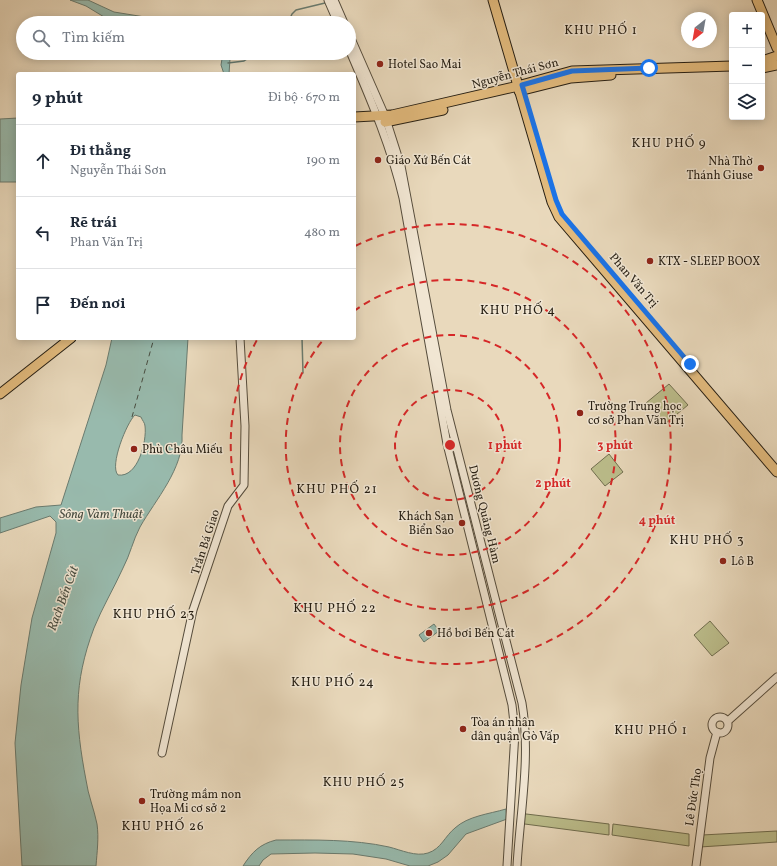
<!DOCTYPE html>
<html lang="vi">
<meta charset="utf-8">
<style>
:root{--surface:#fff;--page:#f2f2f3;--text:#1f2937;--muted:#747a83;--line:#e0e1e3}
body{margin:0;font-family:Vollkorn,serif;background:var(--page);color:var(--text)}
.controls{position:absolute;right:12px;top:12px;display:grid;overflow:hidden;border-radius:4px;box-shadow:0 2px 10px #0003}
.controls button{width:36px;height:36px;display:grid;place-items:center;padding:0;border:0;border-bottom:1px solid var(--line);background:var(--surface);color:var(--text);font:20px sans-serif}
.compass{position:absolute;left:681px;top:12px;width:36px;height:36px;border-radius:50%;background:var(--surface);box-shadow:0 2px 10px #0003;rotate:211deg}
.stop{position:absolute;width:12px;height:12px;margin:-9px;border:3px solid #1a73e8;border-radius:50%;background:#fff}
.stop.end{background:#1a73e8;border-color:#fff;box-shadow:0 1px 4px #0008}
.list{margin:0;padding:0;list-style:none}
h2{display:flex;justify-content:space-between;align-items:center;height:52px;margin:0;padding:0 16px;font-size:17px}
h2 small{font-size:13px;font-weight:400;color:var(--muted)}
.list li{display:grid;grid-template-columns:26px 1fr auto;gap:12px;align-items:center;box-sizing:border-box;height:72px;padding:0 16px;border-top:1px solid var(--line)}
.list b{display:block;font-size:15px;white-space:nowrap}
.list p{margin:0;font-size:13px;white-space:nowrap;color:var(--muted)}
.list em{font-size:13px;font-style:normal;color:var(--muted)}
.icon{flex:none;width:22px;height:22px;fill:none;stroke:currentColor;stroke-width:2;stroke-linecap:round;stroke-linejoin:round}
.map{position:relative;flex:none;width:777px;height:866px;overflow:hidden}
.search{position:absolute;background:var(--surface);box-shadow:0 2px 10px #0003;left:16px;top:16px;width:340px;height:44px;display:flex;align-items:center;gap:10px;box-sizing:border-box;padding:0 14px;border-radius:22px;color:var(--muted);font-size:15px}
.panel{position:absolute;background:var(--surface);box-shadow:0 2px 10px #0003;left:16px;top:72px;width:340px;height:268px;border-radius:4px}
.map>svg:first-child{display:block}
.green{fill:#bcbe8c;stroke:#706e4f}
.water{fill:#98baad;stroke:#6a7b6f;fill-rule:evenodd}
.lines{fill:none;stroke-linecap:round;stroke-linejoin:round}
.stream{stroke:#6a7b6f;stroke-width:1.5}
.ferry{stroke:#474c40;stroke-width:1;stroke-dasharray:5 4;stroke-linecap:butt}
.minor-casing{stroke:#554c3c;stroke-width:9}
.major-casing{stroke:#241d12;stroke-width:11}
.minor{stroke:#f1e6d3;stroke-width:7}
.major{stroke:#e4bc7e;stroke-width:9}
.route{stroke:#1a73e8;stroke-width:5}
.ring{fill:none;stroke:#d62828;stroke-width:2;stroke-dasharray:7 5}
.poi-dot{fill:#8f2418;stroke:#f1e6d3;stroke-width:1.5}
.labels{text-anchor:middle;stroke-width:3;stroke-linejoin:round;paint-order:stroke}
.poi-label{font-size:12px;fill:#241d12;stroke:#f1e6d3;text-anchor:start}
.street-label{font-size:12px;fill:#241d12;stroke:#f1e6d3}
.neighbourhood-label{font-size:13px;letter-spacing:1px;fill:#241d12;stroke:#f1e6d3}
.water-label{font-size:13px;font-style:italic;fill:#474c40;stroke:#f1e6d3}
.centre{fill:#d62828;stroke:#f1e6d3;stroke-width:2}
.ring-label{font-size:12px;text-anchor:middle;font-weight:bold;fill:#d62828;stroke:#f1e6d3;stroke-width:3;stroke-linejoin:round;paint-order:stroke}
</style>
<div class="map">
<svg width="777" height="866" viewBox="0 0 777 866">
<rect width="100%" height="100%" fill="#e9d9bc"/>
<filter id="stains"><feTurbulence type="fractalNoise" baseFrequency=".005" numOctaves="4"/><feColorMatrix values="0 0 0 0 .2 0 0 0 0 .09 0 0 0 0 .02 0 0 0 .5 -.17"/></filter>
<radialGradient id="worn" r=".72"><stop offset=".6" stop-color="#630" stop-opacity="0"/><stop offset="1" stop-color="#630" stop-opacity=".3"/></radialGradient>
<!-- green -->
<g class="green">
<polygon points="669,384 688,405 665,424 646,403"/>
<polygon points="609,454 623,472 605,486 591,469"/>
<polygon points="710,621 729,643 712,656 694,635"/>
<polygon points="518,813 609,824 609,835 517,823"/>
<polygon points="613,824 689,834 689,846 612,835"/>
<polygon points="777,831 777,842 700,847 702,835"/>
</g>
<!-- water -->
<g class="water">
<polygon points="70,0 88,0 114,12 182,23 114,23 86,6"/>
<polygon points="223,53 239,53 230,59 229,74 224,74 221,65"/>
<polygon points="18,118 18,182 0,182 0,119"/>
<path d="M112,338H188L182,435C184,468 156,499 140,527C133,540 130,555 123,568C114,588 102,608 94,628C73,684 75,722 86,780C88,795 94,809 97,824C99,838 97,852 96,866H22L15,743L21,685L32,618L56,533V522L50,516L0,533V518L36,507L61,505L106,365ZM135,415L141,417C142,420 145,423 145,426C147,441 138,478 118,475C109,466 127,422 135,415Z"/>
<polygon points="434,624 439,631 424,642 419,635"/>
<path d="M506,809L507,819L466,834L448,855L438,862L428,866H410L386,859L353,854L315,853L271,854L263,860L259,866H243C252,852 260,844 276,840C314,840 353,839 389,847C401,850 416,857 428,853C441,849 445,836 455,828C468,816 489,814 506,809Z"/>
</g>
<g class="lines">
<!-- stream -->
<g class="stream">
<polyline points="288,23 292,14 296,10 325,3"/>
<polyline points="228,63 244,61 256,53"/>
<polyline points="302,338 303,373"/>
</g>
<!-- ferry -->
<polyline class="ferry" points="132,417 154,338"/>
<defs>
<g id="minor">
<polyline points="328,0 338,23"/>
<polyline points="334,0 344,23"/>
<path d="M349,34L385,116L401,166L447,410L522,703C531,757 520,813 517,866"/>
<path d="M349,49C370,98 391,146 403,198L447,444L512,705L515,732L507,866"/>
<circle cx="720" cy="725" r="8"/>
<polyline points="728,721 777,677"/>
<polyline points="162,753 193,610 228,506 244,485 245,426 240,338"/>
<polyline points="696,866 710,758 717,732"/>
</g>
<g id="major">
<polyline points="493,0 552,202 559,217 777,472"/>
<polyline points="757,0 777,48"/>
<polyline points="762,61 777,56"/>
<polyline points="762,68 777,65"/>
<polyline points="519,91 571,78 611,75"/>
<polyline points="354,117 392,115 514,87 572,71 732,66"/>
<polyline points="385,122 443,110"/>
<polyline points="0,394 71,338"/>
</g>
</defs>
<!-- minor casing -->
<use href="#minor" class="minor-casing"/>
<!-- major casing -->
<use href="#major" class="major-casing"/>
<!-- minor -->
<use href="#minor" class="minor"/>
<!-- major -->
<use href="#major" class="major"/>
</g>
<g class="lines">
<!-- route -->
<polyline class="route" points="649,68 572,71 522,85 556,200 562,214 690,364"/>
</g>
<!-- distance rings -->
<g class="ring">
<circle cx="450" cy="445" r="55"/>
<circle cx="450" cy="445" r="110"/>
<path d="M354 311A165 165 0 1 1 324 339"/>
<path d="M355 246A220 220 0 1 1 258 338"/>
</g>
<!-- markers -->
<g class="poi-dot">
<circle cx="380" cy="64" r="4"/>
<circle cx="378" cy="160" r="4"/>
<circle cx="761" cy="168" r="4"/>
<circle cx="650" cy="261" r="4"/>
<circle cx="580" cy="413" r="4"/>
<circle cx="134" cy="449" r="4"/>
<circle cx="462" cy="523" r="4"/>
<circle cx="723" cy="561" r="4"/>
<circle cx="429" cy="633" r="4"/>
<circle cx="463" cy="729" r="4"/>
<circle cx="142" cy="801" r="4"/>
</g>
<g class="labels">
<!-- poi labels -->
<g class="poi-label">
<text x="388" y="68">Hotel Sao Mai</text>
<text x="386" y="164">Giáo Xứ Bến Cát</text>
<text x="753" y="165" text-anchor="end">Nhà Thờ<tspan x="753" dy="14">Thánh Giuse</tspan></text>
<text x="658" y="265">KTX - SLEEP BOOX</text>
<text x="588" y="410">Trường Trung học<tspan x="588" dy="14">cơ sở Phan Văn Trị</tspan></text>
<text x="142" y="453">Phù Châu Miếu</text>
<text x="454" y="520" text-anchor="end">Khách Sạn<tspan x="454" dy="14">Biển Sao</tspan></text>
<text x="731" y="565">Lô B</text>
<text x="437" y="637">Hồ bơi Bến Cát</text>
<text x="471" y="726">Tòa án nhân<tspan x="471" dy="14">dân quận Gò Vấp</tspan></text>
<text x="150" y="798">Trường mầm non<tspan x="150" dy="14">Họa Mi cơ sở 2</tspan></text>
</g>
<!-- street labels -->
<g class="street-label">
<text transform="translate(515 73) rotate(-15)" y="4">Nguyễn Thái Sơn</text>
<text transform="translate(634 280) rotate(49)" y="4">Phan Văn Trị</text>
<text transform="translate(485 514) rotate(76)" y="4">Dương Quảng Hàm</text>
<text transform="translate(205 542) rotate(-72)" y="4">Trần Bá Giao</text>
<text transform="translate(693 797) rotate(-82)" y="4">Lê Đức Thọ</text>
</g>
<!-- neighbourhood labels -->
<g class="neighbourhood-label">
<text x="601" y="34">KHU PHỐ 1</text>
<text x="669" y="147">KHU PHỐ 9</text>
<text x="518" y="314">KHU PHỐ 4</text>
<text x="337" y="493">KHU PHỐ 21</text>
<text x="707" y="544">KHU PHỐ 3</text>
<text x="335" y="612">KHU PHỐ 22</text>
<text x="154" y="618">KHU PHỐ 23</text>
<text x="333" y="686">KHU PHỐ 24</text>
<text x="651" y="734">KHU PHỐ 1</text>
<text x="364" y="786">KHU PHỐ 25</text>
<text x="163" y="830">KHU PHỐ 26</text>
</g>
<!-- water labels -->
<g class="water-label">
<text x="101" y="518">Sông Vàm Thuật</text>
<text transform="translate(62 598) rotate(-70)" y="5">Rạch Bến Cát</text>
</g>
</g>
<circle cx="450" cy="445" r="6" class="centre"/>
<g class="ring-label">
<text x="505" y="449">1 phút</text>
<text x="615" y="449">3 phút</text>
<text x="553" y="487">2 phút</text>
<text x="657" y="524">4 phút</text>
</g>
<rect width="100%" height="100%" filter="url(#stains)"/>
<rect width="100%" height="100%" fill="url(#worn)"/>
</svg>
<div class="controls">
<button>+</button>
<button>−</button>
<button><svg class="icon" aria-label="layers" viewBox="0 0 24 24"><path d="M12 4l9 5-9 5-9-5zM3 14l9 5 9-5"/></svg></button>
</div>
<svg class="compass" viewBox="-18 -18 36 36"><path d="M0-13l5 13h-10z" fill="#e53935"/><path d="M0 13l5-13h-10z" fill="#747a83"/></svg>
<div class="stop" style="left:649px;top:68px"></div>
<div class="stop end" style="left:690px;top:364px"></div>
<div class="search"><svg class="icon" aria-label="search" viewBox="0 0 24 24"><circle cx="10" cy="10" r="6"/><path d="M15 15l6 6"/></svg>Tìm kiếm</div>
<section class="panel">
<h2>9 phút<small>Đi bộ · 670 m</small></h2>
<ul class="list">
<li><svg class="icon" aria-label="ahead" viewBox="0 0 24 24"><path d="M12 20V5M6 11l6-6 6 6"/></svg><div><b>Đi thẳng</b><p>Nguyễn Thái Sơn</p></div><em>190 m</em></li>
<li><svg class="icon" aria-label="left" viewBox="0 0 24 24"><path d="M17 20v-9H6M10 6l-5 5 5 5"/></svg><div><b>Rẽ trái</b><p>Phan Văn Trị</p></div><em>480 m</em></li>
<li><svg class="icon" aria-label="arrive" viewBox="0 0 24 24"><path d="M6 21V4h12l-3 4 3 4H6"/></svg><div><b>Đến nơi</b></div></li>
</ul>
</section>
</div>
